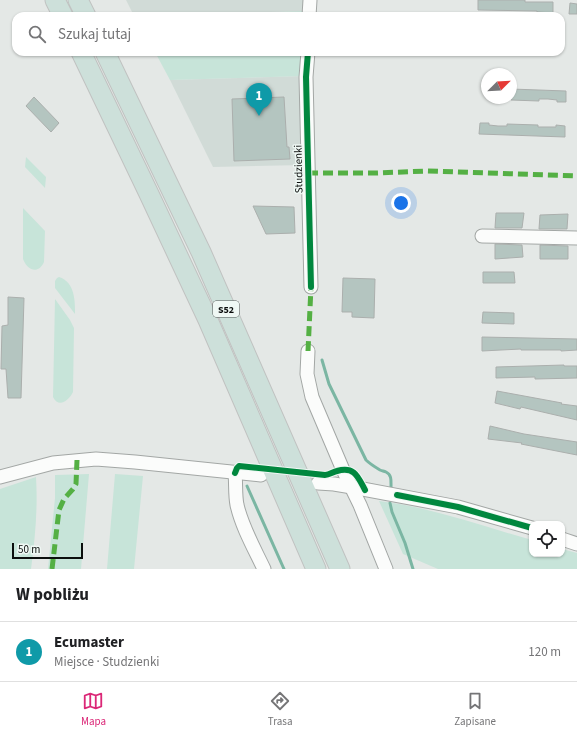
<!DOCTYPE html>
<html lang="pl">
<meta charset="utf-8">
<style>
:root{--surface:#fff;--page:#f6f6f6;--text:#202124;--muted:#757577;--line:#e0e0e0;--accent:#db2777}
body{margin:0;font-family:"Source Sans 3",sans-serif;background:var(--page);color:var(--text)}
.controls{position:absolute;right:12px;bottom:12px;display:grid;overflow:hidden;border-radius:8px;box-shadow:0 1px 3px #0004}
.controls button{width:36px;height:36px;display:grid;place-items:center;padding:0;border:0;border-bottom:1px solid var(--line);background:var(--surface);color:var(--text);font:20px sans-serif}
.compass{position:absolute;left:481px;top:68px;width:36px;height:36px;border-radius:50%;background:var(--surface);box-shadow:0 1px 3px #0004;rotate:66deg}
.scale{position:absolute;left:12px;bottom:10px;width:71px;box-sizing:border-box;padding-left:4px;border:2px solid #0b0e0d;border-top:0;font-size:11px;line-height:14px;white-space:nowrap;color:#0b0e0d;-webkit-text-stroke:3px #eff8f4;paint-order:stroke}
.you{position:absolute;left:401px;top:203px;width:14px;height:14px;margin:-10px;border:3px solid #fff;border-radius:50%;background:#1a73e8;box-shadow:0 0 0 6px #1a73e833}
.badge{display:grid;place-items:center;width:26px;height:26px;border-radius:50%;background:var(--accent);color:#fff;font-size:13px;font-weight:700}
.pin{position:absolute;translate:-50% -33px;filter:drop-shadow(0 1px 2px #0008)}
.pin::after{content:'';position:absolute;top:21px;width:14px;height:12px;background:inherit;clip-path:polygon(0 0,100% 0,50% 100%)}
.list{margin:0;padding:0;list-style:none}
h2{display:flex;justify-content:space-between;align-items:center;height:52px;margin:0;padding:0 16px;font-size:17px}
h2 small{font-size:13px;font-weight:400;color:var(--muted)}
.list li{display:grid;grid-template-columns:26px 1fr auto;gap:12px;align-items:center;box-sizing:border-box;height:60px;padding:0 16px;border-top:1px solid var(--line)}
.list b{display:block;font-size:15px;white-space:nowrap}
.list p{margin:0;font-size:13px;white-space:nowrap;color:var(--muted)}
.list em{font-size:13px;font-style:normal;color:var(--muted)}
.icon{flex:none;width:22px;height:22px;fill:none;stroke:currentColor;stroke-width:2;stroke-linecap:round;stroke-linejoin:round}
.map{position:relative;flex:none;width:577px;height:569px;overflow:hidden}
.search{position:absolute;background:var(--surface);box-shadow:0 1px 3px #0004;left:12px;right:12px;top:12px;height:44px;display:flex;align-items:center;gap:10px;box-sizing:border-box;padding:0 14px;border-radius:12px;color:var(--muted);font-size:15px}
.sheet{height:112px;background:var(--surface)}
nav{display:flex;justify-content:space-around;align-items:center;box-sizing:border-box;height:56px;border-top:1px solid var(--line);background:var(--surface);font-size:11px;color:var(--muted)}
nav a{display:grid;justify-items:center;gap:2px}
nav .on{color:var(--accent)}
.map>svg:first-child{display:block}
.built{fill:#d1dbd7}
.green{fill:#c7e4d9}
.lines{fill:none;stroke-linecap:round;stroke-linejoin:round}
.stream{stroke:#7bb6a3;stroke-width:3}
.building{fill:#b4c5c0;stroke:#abafad}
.minor-casing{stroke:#a3a7a5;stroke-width:15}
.highway-casing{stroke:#c0c2c1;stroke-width:21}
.minor{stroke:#fbfcfb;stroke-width:13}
.highway{stroke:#cde0da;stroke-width:19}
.quiet{stroke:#54b044;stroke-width:5;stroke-dasharray:10 5;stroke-linecap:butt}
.cycleway-casing{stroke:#eff8f4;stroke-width:8}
.cycleway{stroke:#00873e;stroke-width:6}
.labels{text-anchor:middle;stroke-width:3;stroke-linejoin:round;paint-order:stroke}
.shield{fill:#eff8f4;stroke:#4f5452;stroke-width:1}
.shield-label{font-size:10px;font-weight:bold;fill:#0b0e0d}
.street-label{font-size:11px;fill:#0b0e0d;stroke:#eff8f4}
</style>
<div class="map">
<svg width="577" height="569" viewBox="0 0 577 569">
<rect width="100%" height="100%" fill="#e4e8e6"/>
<!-- built -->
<g class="built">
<polygon points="126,0 307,0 306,11 134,16"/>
<polygon points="304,76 305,165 213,167 170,80"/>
</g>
<!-- green -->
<g class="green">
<polygon points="306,11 306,16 151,16"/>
<polygon points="155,52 305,52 304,76 170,80"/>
<polygon points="26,157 46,177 45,188 25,167"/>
<path d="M23,208L45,231L44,262C38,275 27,270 23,259Z"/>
<path d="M59,277C75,282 75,301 75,314L55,288V281L57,278Z"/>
<path d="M55,299L70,320L74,328L73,392C69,400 59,409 53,397Z"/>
<polygon points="89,474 81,569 48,569 55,498 55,475"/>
<polygon points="115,474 143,476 134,569 107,569"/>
<path d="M36,477C38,509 35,538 31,569H0V489Z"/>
<path d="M379,501C431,507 481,526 532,540V554H562V549L577,553V569H438L403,554Z"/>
</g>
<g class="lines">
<!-- stream -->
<g class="stream">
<path d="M322,360L329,384L366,460C370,464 375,467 380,470C382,471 384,471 386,472C392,475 391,481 391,487"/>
<polyline points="247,486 284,569"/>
<polyline points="390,503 392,512 405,543 413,569"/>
</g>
</g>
<!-- building -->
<g class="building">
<polygon points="478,0 525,0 525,2 553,2 553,13 537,12 537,11 478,10"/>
<polygon points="570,3 577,4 577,14 569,14"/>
<polygon points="511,89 566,91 566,102 557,102 557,100 548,99 539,99 539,101 511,100"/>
<polygon points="34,97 59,123 51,132 26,106"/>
<polygon points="284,97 287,147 289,147 290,159 234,161 232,99"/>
<polygon points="480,123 489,123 489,125 498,126 507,126 507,124 538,125 538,127 556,127 556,125 565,126 565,137 479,134"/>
<polygon points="253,206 294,207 295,233 266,234"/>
<polygon points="496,213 524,213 522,228 495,228"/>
<polygon points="568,214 567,229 539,229 540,215"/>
<polygon points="495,244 522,245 523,257 495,259"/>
<polygon points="540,245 568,246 568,259 540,259"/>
<polygon points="483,272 514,272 515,283 483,283"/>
<polygon points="343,278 375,279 374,318 352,317 352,312 342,312"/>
<polygon points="8,297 24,298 21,398 8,398 6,369 1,369 2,326 8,325"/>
<polygon points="483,312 514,313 514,324 482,323"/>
<polygon points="482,337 577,339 577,350 561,351 561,350 521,350 521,349 482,351"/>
<polygon points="564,365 564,366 577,366 577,378 535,379 535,377 496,378 496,367"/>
<polygon points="497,391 562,403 561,404 577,406 577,420 521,407 520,409 495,403"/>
<polygon points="490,426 524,434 577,442 577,455 521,444 522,443 488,439"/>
</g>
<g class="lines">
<defs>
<g id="minor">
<polyline points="309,16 310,0"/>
<polyline points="308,52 306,77 311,287"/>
<polyline points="482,236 577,238"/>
<polyline points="308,351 307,374 312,397 343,470 360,505 386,569"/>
<path d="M235,473C236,483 235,495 237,505C242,527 254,548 264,569"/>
<polyline points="0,477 53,463 96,459 135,462 261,475"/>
<polyline points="318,483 334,484 352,487 458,507 532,528"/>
<polyline points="562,539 577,544"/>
</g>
<g id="highway">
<polyline points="55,0 63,16"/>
<polyline points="78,0 86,16"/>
<polyline points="81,52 149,194 208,320 316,569"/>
<polyline points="105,52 201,252 340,569"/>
</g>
</defs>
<!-- minor casing -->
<use href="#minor" class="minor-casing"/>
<!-- highway casing -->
<use href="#highway" class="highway-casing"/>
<!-- minor -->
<use href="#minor" class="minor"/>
<!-- highway -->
<use href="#highway" class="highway"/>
<!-- quiet -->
<g class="quiet">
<polyline points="308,173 376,173 427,171 577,176"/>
<polyline points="308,351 311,287"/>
<polyline points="52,569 59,510 64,499 73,489 76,484 77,460"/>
</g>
<defs>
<g id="cycleway">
<polyline points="308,52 306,77 311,287"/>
<path d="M235,473L237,468L239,466L325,475C329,475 333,472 337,471C355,466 358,477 365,490"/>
<polyline points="397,495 458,507 532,528"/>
</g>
</defs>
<!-- cycleway casing -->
<use href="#cycleway" class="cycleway-casing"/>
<!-- cycleway -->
<use href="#cycleway" class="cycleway"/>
</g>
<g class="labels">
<!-- shield labels -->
<rect class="shield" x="213" y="301" width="26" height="16" rx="3"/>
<g class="shield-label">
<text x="226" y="313">S52</text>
</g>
<!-- street labels -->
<g class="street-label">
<text transform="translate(298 169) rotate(-91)" y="4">Studzienki</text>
</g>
</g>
</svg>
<div class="controls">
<button><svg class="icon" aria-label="locate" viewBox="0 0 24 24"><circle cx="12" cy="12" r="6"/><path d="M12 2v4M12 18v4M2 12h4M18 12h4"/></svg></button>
</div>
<svg class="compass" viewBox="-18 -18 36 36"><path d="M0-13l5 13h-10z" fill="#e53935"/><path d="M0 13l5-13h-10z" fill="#757577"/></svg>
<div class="scale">50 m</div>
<div class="you"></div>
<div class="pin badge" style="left:259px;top:116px;background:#0f9aa8">1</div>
<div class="search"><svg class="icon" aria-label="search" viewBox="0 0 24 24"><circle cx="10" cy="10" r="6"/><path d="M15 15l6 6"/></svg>Szukaj tutaj</div>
</div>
<section class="sheet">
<h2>W pobliżu<small></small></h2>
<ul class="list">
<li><span class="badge" style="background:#0f9aa8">1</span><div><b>Ecumaster</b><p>Miejsce · Studzienki</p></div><em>120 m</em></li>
</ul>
</section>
<nav>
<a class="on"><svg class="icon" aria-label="map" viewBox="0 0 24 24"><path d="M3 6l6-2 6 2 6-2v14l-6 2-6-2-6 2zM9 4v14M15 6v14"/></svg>Mapa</a>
<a><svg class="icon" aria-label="directions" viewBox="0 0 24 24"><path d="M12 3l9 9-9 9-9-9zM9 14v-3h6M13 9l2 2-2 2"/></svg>Trasa</a>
<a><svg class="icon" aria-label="saved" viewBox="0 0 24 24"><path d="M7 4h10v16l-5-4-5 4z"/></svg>Zapisane</a>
</nav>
